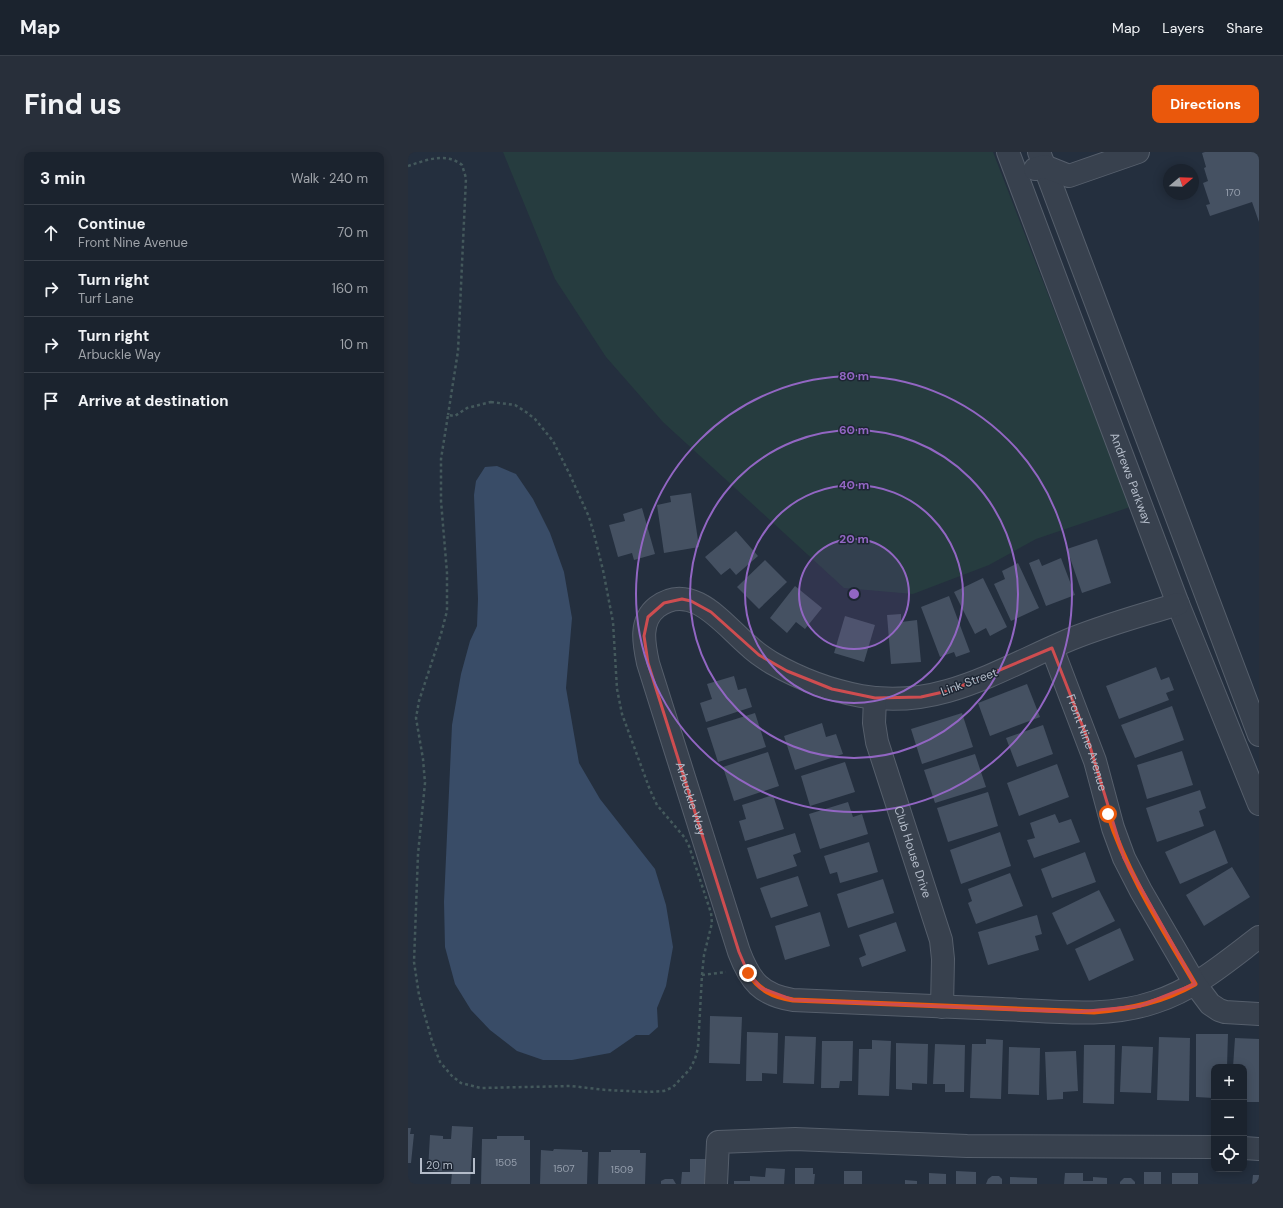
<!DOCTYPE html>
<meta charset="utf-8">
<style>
:root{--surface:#1b232e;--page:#282f3a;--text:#f1f3f6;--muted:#a0a4aa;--line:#39404a;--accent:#ea580c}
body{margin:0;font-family:"DM Sans",sans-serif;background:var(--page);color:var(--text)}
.controls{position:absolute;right:12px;bottom:12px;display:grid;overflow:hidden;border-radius:8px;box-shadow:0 2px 10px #0003}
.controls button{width:36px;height:36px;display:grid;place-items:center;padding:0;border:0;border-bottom:1px solid var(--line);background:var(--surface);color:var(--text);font:20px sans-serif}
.compass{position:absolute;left:755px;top:12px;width:36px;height:36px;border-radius:50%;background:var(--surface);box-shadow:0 2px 10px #0003;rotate:71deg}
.scale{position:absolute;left:12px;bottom:10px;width:55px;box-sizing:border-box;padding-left:4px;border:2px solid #b4bcc9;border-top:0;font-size:11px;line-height:14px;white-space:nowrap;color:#b4bcc9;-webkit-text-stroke:3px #1d2633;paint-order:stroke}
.stop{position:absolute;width:12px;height:12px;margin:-9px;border:3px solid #ea580c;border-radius:50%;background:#fff}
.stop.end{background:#ea580c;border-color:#fff;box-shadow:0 1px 4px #0008}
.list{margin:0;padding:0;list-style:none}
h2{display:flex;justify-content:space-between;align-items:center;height:52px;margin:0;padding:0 16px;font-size:17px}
h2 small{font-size:13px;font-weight:400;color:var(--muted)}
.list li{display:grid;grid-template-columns:26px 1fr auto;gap:12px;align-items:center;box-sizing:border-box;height:56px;padding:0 16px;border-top:1px solid var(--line)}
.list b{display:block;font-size:15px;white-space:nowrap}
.list p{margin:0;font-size:13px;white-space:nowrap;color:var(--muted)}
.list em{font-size:13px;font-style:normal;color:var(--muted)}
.icon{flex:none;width:22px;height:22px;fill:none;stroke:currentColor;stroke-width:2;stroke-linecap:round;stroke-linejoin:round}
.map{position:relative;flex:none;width:851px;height:1032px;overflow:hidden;border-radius:8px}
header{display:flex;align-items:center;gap:24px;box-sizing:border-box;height:56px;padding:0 20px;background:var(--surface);border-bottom:1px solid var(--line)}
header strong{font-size:19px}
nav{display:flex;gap:22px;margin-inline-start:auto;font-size:14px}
.intro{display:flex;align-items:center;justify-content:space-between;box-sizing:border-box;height:96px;padding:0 24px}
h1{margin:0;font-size:28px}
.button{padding:10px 18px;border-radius:8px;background:var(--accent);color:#fff;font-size:14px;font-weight:700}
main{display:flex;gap:24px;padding:0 24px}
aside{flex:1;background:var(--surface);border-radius:8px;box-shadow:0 2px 10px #0003}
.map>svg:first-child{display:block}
.green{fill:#263c3f}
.water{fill:#394c67}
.building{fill:#455162}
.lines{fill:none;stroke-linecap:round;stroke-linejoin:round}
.minor-casing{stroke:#565f6c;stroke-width:24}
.path{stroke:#44595c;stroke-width:2.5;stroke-dasharray:3 3;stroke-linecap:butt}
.minor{stroke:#38414e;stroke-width:22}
.route{stroke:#ea580c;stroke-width:5}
.marked{fill:none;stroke:#ce4d50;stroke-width:3;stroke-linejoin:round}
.ring{fill:none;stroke:#9266c3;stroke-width:2}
.labels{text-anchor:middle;stroke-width:3;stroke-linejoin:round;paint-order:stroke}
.number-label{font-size:10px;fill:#98a1af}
.street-label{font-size:12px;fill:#b4bcc9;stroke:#1d2633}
.centre{fill:#9266c3;stroke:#1d2633;stroke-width:2}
.ring-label{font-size:12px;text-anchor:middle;font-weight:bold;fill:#9266c3;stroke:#1d2633;stroke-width:3;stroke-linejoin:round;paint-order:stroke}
</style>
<header>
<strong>Map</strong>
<nav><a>Map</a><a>Layers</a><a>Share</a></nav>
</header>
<div class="intro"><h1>Find us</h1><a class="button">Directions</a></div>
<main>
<aside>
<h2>3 min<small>Walk · 240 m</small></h2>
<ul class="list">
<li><svg class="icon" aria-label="ahead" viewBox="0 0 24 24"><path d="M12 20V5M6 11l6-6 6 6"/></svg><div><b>Continue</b><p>Front Nine Avenue</p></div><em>70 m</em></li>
<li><svg class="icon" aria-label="right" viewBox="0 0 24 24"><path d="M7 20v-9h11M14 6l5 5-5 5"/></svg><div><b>Turn right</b><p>Turf Lane</p></div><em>160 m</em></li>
<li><svg class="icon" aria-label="right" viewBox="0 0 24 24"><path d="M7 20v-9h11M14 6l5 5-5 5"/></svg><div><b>Turn right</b><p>Arbuckle Way</p></div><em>10 m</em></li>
<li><svg class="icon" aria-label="arrive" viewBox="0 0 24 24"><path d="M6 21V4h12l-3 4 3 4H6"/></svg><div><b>Arrive at destination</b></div></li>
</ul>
</aside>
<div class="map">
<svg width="851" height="1032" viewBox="0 0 851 1032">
<rect width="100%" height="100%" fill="#242f3e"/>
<!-- green -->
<polygon class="green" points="95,0 585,0 722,355 628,387 581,413 505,442 436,436 255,270 198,205 147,127"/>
<!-- water -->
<polygon class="water" points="89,314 108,322 125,347 142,381 156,420 164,466 158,536 171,611 192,647 247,717 258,753 265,795 258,834 249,856 250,875 241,883 228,883 202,901 164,908 135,908 109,899 82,878 63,858 47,832 37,795 36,750 44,573 53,522 62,489 69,474 70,447 66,343 68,329 77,315"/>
<!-- building -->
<g class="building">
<polygon points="797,0 851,0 851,70 844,50 802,64 798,53 802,52 795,31 800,29 796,16 798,15 794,1"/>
<polygon points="283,341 291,395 256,401 249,353 263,350 262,344"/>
<polygon points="234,356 247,402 226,408 224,401 210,405 201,373 217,369 215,362"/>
<polygon points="328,379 350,404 328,423 322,416 313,423 297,405"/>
<polygon points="689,387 703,431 674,441 659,397"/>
<polygon points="653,406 667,443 638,454 621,411 631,407 634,414"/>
<polygon points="357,408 379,430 351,457 329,435"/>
<polygon points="610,411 631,456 603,469 586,432 597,427 594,419"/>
<polygon points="575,426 599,475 582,484 578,476 567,482 546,440"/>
<polygon points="387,434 414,456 397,477 388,470 379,481 362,466"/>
<polygon points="541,444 562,500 548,505 546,500 532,505 513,455"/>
<polygon points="493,462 493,470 509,468 513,510 483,512 479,463"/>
<polygon points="437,464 467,473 456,510 426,501"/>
<polygon points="748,515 753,528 761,525 766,538 758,541 761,548 711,567 698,534"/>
<polygon points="326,524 330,538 338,536 344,555 298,570 292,551 304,547 299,532"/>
<polygon points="619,532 632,565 582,584 570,551"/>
<polygon points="764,554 776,588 727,606 713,573"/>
<polygon points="347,561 358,595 310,610 299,576"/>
<polygon points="554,561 565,595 514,612 503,577"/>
<polygon points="414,571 418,585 428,582 435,602 387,618 376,584"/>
<polygon points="635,573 645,602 609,615 598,586"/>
<polygon points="774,599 785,633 739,647 729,613"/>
<polygon points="360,600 371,634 326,649 315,615"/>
<polygon points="567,602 578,635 527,651 516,618"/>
<polygon points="437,610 447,640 402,654 393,624"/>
<polygon points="649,612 661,645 611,664 599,631"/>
<polygon points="792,638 798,656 791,659 796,674 749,690 738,656"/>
<polygon points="580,640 590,674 540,690 529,656"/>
<polygon points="365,643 376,677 337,689 331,669 338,667 334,653"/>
<polygon points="440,650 445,665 454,662 460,682 412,697 401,662"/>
<polygon points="647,662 651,671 663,667 672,690 626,706 619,688 627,686 622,671"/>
<polygon points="807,678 820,711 772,732 757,700"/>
<polygon points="592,680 603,714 553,732 542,698"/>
<polygon points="387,681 393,700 385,703 389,714 349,727 339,696"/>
<polygon points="461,690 470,720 432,731 429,720 422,722 416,704"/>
<polygon points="677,700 688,730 644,746 633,717"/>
<polygon points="824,715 842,745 796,774 778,743"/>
<polygon points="602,721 615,754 568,772 560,751 564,749 560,737"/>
<polygon points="390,724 400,754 363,766 352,736"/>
<polygon points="475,727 486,761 440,776 429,742"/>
<polygon points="691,738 707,769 659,793 644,761"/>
<polygon points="412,760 422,794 377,808 367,774"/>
<polygon points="629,763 634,782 627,784 631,798 580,813 570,780"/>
<polygon points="488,770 498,799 454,815 451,806 458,803 451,783"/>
<polygon points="712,776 726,808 681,829 667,797"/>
<polygon points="302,864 334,865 332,912 301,911"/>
<polygon points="339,880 370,881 369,922 354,921 354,929 338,929"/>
<polygon points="788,882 820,882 819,915 806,915 806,946 788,945"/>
<polygon points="377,884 408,885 406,932 375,931"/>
<polygon points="751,885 782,886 781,949 749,948"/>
<polygon points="827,886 851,887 851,950 836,950 836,915 825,915"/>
<polygon points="578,887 595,888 593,947 562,946 564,892 578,892"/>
<polygon points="464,888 483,889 481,944 450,943 451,897 464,897"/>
<polygon points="414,889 445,889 444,929 432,929 431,936 413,936"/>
<polygon points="488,891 520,892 519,932 504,931 504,938 488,937"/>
<polygon points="527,892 557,893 556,940 537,940 537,932 525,932"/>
<polygon points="676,893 707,893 706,952 675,951"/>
<polygon points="714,894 745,895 743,941 712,940"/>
<polygon points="601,895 632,896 631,943 600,942"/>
<polygon points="668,899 670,939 655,940 655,947 639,948 637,900"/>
<polygon points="44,974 65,975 62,1032 43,1032 44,1020 20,1019 22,983 35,984 35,987 43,987"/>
<polygon points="0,976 3,976 2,982 6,982 3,1011 0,1011"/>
<polygon points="89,984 116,984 116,988 122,988 122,1032 73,1032 74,987 89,987"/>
<polygon points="146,997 174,998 174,1000 180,1000 179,1032 132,1032 133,998 145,999"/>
<polygon points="203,998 232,998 232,1001 238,1001 237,1032 190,1032 191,1000 203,1000"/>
<polygon points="282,1007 300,1007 300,1032 273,1032 274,1020 282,1020"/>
<polygon points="358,1016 377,1017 376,1032 326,1032 326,1029 342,1029 342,1024 357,1025"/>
<polygon points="387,1016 405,1016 405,1022 407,1022 406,1032 387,1032"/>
<rect x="436" y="1019" width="18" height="13"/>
<polygon points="548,1019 568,1020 568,1032 548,1032"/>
<rect x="736" y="1020" width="17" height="12"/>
<polygon points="521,1021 538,1022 538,1032 521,1032"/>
<polygon points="657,1021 675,1021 675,1029 685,1029 685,1025 699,1026 699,1032 656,1032"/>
<rect x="764" y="1021" width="26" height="11"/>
<polygon points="845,1023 851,1023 851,1032 844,1032"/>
<polygon points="584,1024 591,1024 594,1027 594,1032 578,1032 580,1027"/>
<polygon points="602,1025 629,1026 629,1032 602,1032"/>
<polygon points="716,1026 723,1026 727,1030 727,1032 712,1032 712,1030"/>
<polygon points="257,1027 265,1027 268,1032 253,1032 253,1029"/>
<polygon points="497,1028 509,1029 509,1032 497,1032"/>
</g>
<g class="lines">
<defs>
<g id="minor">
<path id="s1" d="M600,0L770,452L851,652"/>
<polyline points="631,0 851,583"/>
<polyline points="627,17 636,14 661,24 730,0"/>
<path id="s2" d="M770,452C732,464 693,474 656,490C589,519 529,558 453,544C421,538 392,527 364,511C356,506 348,501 341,494C317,474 284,428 249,455C231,469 236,492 240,511L331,800C342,829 353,843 385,848C455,851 524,854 594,857C644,859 698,867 747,850C787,837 818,810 851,785"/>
<path id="s3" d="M644,496L687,609L705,676L716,706L733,739L787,832L802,852L811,858L817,860L851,862"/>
<path id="s4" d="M467,546L466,571L469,590L533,788L535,807L534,855"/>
<polyline points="836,996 851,997"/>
<polyline points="308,1032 310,990 387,987 559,994 806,995"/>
</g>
</defs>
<!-- minor casing -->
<use href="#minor" class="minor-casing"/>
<!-- path -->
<g class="path">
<path d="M0,14C18,8 38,0 54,13L58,26L51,177L50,199L40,263"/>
<polygon points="83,250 107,253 118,260 127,267 145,289 162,323 181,365 186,382 195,418 205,470 209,537 214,562 242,638 249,653 277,686 281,694 303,761 304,771 296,803 294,823 290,896 287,907 282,917 265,935 256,939 240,940 198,938 163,934 73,936 53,931 44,924 32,910 24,889 11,843 6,810 10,702 17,631 15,607 8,566 11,549 33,482 39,459 39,421 33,349 33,307 40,263 47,264 59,256"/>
<polyline points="294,823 318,820"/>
</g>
<!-- minor -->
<use href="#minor" class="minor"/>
</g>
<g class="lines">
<!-- route -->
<path class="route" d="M340,821C351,838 365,845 385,848L686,860C723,857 755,850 787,832C755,777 720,724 700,662"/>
</g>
<!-- marked area -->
<path class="marked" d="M274,447L283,449L303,460L351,503L379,519L424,537L467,546L513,545L544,538L644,496L680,588L716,706L787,832L732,854L670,860L385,848L353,836L340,821L331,800L240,511L236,484L240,465L256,451Z"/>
<!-- distance rings -->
<circle cx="446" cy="442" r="55" fill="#9266c3" fill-opacity=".12"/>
<g class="ring">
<circle cx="446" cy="442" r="55"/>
<circle cx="446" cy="442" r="109"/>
<circle cx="446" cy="442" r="164"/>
<circle cx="446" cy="442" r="218"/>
</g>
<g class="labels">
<!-- number labels -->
<g class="number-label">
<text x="825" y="44">170</text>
<text x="98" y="1014">1505</text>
<text x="156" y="1020">1507</text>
<text x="214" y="1021">1509</text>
</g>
<!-- street labels -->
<g class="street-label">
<text dy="4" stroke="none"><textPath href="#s1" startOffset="349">Andrews Parkway</textPath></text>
<text transform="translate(561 530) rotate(-20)" y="4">Link Street</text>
<text dy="4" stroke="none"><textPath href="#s3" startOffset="101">Front Nine Avenue</textPath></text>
<text dy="4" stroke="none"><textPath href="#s2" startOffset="771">Arbuckle Way</textPath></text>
<text dy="4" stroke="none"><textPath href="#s4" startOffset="160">Club House Drive</textPath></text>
</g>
</g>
<circle cx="446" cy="442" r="6" class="centre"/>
<g class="ring-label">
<text x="446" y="228">80 m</text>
<text x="446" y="282">60 m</text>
<text x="446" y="337">40 m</text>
<text x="446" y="391">20 m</text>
</g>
</svg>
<div class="controls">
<button>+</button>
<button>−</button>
<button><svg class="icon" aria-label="locate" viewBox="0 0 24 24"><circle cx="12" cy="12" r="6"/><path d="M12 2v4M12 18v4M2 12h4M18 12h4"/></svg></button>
</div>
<svg class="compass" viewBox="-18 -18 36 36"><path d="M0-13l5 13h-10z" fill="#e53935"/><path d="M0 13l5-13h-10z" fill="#a0a4aa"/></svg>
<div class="scale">20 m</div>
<div class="stop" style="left:700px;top:662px"></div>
<div class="stop end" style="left:340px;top:821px"></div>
</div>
</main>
